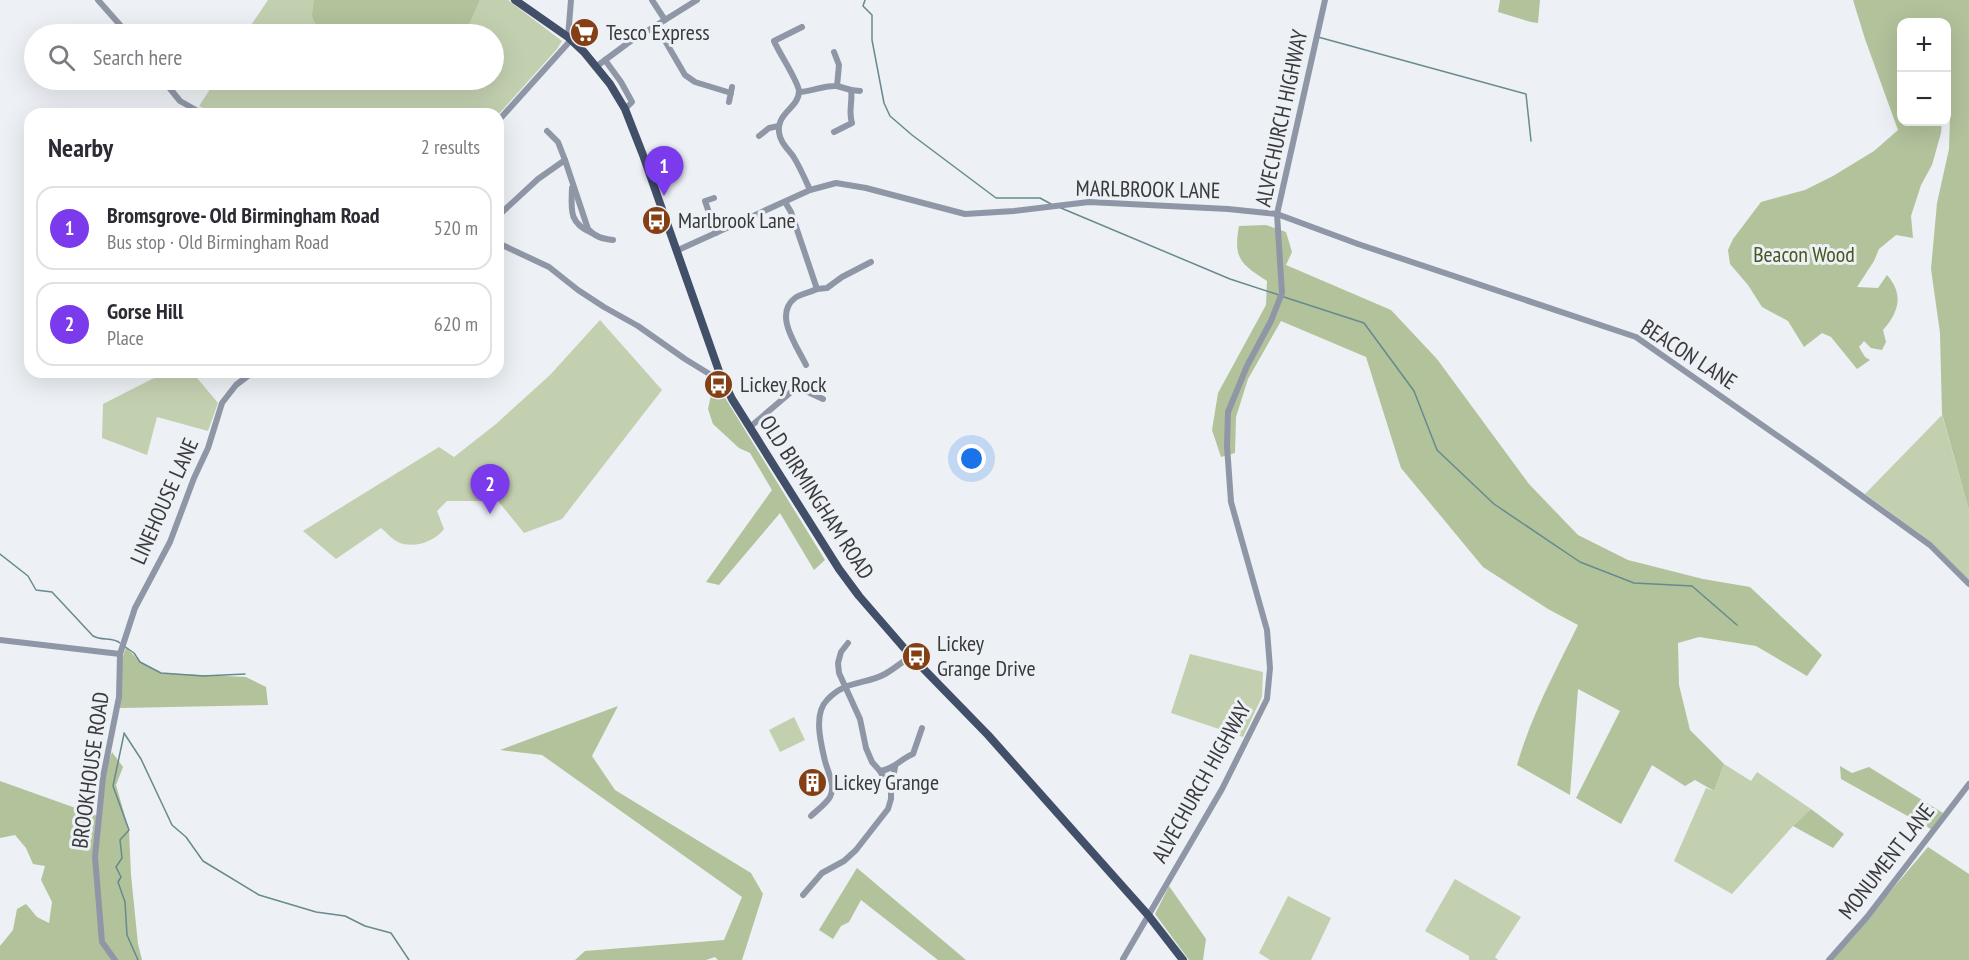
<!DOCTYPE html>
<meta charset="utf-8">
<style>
:root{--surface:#fff;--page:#f2f2f3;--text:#2b2b33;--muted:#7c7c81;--line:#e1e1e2;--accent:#7c3aed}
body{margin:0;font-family:"PT Sans Narrow",sans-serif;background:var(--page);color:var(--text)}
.controls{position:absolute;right:18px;top:18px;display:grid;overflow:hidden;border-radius:12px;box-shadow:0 6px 24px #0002}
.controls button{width:54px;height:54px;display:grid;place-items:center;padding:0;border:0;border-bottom:2px solid var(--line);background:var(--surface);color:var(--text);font:30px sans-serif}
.you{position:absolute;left:972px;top:459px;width:21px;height:21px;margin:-15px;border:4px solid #fff;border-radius:50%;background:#1a73e8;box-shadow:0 0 0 9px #1a73e833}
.badge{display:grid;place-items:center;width:39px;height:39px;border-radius:50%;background:var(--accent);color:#fff;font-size:20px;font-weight:700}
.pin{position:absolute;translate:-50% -50px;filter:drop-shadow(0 2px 3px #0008)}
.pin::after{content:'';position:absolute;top:32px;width:21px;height:18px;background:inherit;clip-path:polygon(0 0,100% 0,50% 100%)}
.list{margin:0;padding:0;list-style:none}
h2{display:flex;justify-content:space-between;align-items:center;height:78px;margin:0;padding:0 24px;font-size:26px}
h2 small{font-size:20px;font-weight:400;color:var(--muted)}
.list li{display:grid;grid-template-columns:39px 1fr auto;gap:18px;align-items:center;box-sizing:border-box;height:84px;margin:0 12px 12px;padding:0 12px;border:2px solid var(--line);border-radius:18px}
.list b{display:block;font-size:22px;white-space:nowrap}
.list p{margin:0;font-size:20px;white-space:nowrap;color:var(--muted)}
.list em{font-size:20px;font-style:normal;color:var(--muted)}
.icon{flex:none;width:33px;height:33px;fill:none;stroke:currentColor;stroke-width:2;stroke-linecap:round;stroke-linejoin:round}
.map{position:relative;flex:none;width:1969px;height:960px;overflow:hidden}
.search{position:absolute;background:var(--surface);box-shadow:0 6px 24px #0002;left:24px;top:24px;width:480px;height:66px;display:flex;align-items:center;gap:15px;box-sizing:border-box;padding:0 21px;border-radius:33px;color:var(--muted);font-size:22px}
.panel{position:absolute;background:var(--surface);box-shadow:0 6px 24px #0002;left:24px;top:108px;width:480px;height:270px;border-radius:18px}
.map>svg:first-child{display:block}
.green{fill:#c3d0b0}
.forest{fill:#b2c29b}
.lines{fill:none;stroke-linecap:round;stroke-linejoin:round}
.stream{stroke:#668a8f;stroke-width:1.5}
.minor{stroke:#8f97a7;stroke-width:6}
.major{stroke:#424f69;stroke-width:8}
.labels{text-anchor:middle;stroke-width:6;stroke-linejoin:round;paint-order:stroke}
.poi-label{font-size:22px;fill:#393a3c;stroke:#edf0f4;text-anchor:start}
.street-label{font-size:22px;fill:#393a3c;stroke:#edf0f4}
.park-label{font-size:22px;fill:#45581f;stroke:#edf0f4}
</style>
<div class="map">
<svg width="1969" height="960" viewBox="0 0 1969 960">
<rect width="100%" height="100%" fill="#edf0f4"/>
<!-- green -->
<g class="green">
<path d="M268,0H314C310,21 311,21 327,34H245Z"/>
<polygon points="480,0 508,0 562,41 557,49 498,115 216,114 199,106 216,80 494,80 494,34 465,34"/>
<path d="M600,320L662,390L562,519L524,533L498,501H447L437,511L444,529C435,542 411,550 396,541C391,538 386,532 381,528L336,559L303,531L439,447L454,457L496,424L550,375Z"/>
<polygon points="175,372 192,372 218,403 208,431 157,417 147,455 102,438 103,404 152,379"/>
<polygon points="1942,415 1969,510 1969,580 1931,542 1865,494"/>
<polygon points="1190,654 1263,672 1262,697 1243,737 1171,713"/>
<polygon points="794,717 805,740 780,752 769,730"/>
<polygon points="1724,764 1751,781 1757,772 1811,809 1793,826 1732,894 1674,861 1706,788 1714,791"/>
<polygon points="1455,879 1521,917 1495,957 1498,960 1469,960 1469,956 1425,931"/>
<polygon points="1288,896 1331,918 1311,960 1270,960 1259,953"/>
</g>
<!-- forest -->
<g class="forest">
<path d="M314,0H480L465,34H327C311,21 310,21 314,0Z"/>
<polygon points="1500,0 1540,0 1538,23 1531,22 1498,12"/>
<path d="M1853,0H1969V510L1942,414L1940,333L1931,269L1937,203L1949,149L1950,118L1946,117V22H1902V122H1942L1941,133L1932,165L1921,185L1911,216L1913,238L1896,235L1879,249L1874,261L1857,287L1878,288L1887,275C1904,294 1899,312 1883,330L1886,342L1882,350L1871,348L1864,341L1859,347L1865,357L1870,360L1857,369L1831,337L1822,333L1804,347L1788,321L1762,307L1748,285L1730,264L1728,250L1733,239L1761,202L1805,190L1833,176L1874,151L1898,130L1865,39Z"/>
<path d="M1266,225L1286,232L1292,252L1286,265L1391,310L1437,359L1529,484L1578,535L1628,560L1703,579L1750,587L1822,655L1807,676L1756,646L1699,637L1678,643L1679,685L1690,730L1724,764L1714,791L1695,780L1685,786L1652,765L1621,824L1576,798L1620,711L1578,689L1570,795L1517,765C1531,716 1556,670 1578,625L1548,609L1483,567L1401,468L1366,357L1281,321L1248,379L1236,417L1235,453L1221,457L1212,430L1218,393L1266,305L1267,281C1241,264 1233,259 1239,226Z"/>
<polygon points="718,389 724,396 825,560 814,570 780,513 719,585 706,582 772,490 750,453 739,448 713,424 708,409 711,395"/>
<polygon points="126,647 140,662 161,673 246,677 266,687 268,705 120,708 122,659"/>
<polygon points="618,706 592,756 615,790 751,873 763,894 742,960 718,960 715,957 706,960 575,960 585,951 724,940 742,897 542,755 500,750"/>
<polygon points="112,752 123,767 116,785 129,830 131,875 138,944 142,960 0,960 0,946 13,930 17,909 26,904 37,917 49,923 52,902 41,880 45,866 33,864 26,848 15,835 0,838 0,781 98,816 103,777"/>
<polygon points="1840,766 1852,773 1869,767 1943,813 1931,829 1841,779"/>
<polygon points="1811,809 1844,834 1833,848 1793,826"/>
<polygon points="1928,847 1969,874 1969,960 1832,960"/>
<polygon points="857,868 966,960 938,960 861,900 849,922 841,926 833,939 819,930"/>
<polygon points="1169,886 1206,939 1203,960 1189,960 1155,914"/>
</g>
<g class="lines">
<!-- stream -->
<g class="stream">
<polyline points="865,0 863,6 872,15 872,40 884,103 890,116 912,135 996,198 1040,198 1051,204"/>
<polyline points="1318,37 1526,94 1531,141"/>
<polyline points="1061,208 1230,279 1279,295"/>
<polyline points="1284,297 1364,323 1414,391 1437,450 1494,504 1580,562 1634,583 1692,586 1737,625"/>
<path d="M0,554L28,576L36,590L52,592L93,636C102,641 113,637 120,643"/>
<polyline points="124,646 134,653 140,662 161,673 203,676 245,674"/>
<polyline points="124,733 141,759 172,825 186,837 203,861 259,895 316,912 345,916 365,926 391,933 409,960"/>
<polyline points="124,734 113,786 129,830 120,840 122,858 116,867 121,877 118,882 125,902 127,935 138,960"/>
</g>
<!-- minor -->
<g class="minor">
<polyline points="98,0 128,34"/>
<polyline points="652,0 665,20"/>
<polyline points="657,27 685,75 695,82 731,93"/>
<path d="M802,27L774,41C779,53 798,81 799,91C799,108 777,112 779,132C780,142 787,148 793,156C800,167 805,179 810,190"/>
<polyline points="568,37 571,0"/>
<polyline points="605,60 621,82 632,102 625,109"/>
<polyline points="597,66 628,43 697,0"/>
<polyline points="163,80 180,101 203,114"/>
<polyline points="851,90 860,91"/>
<path d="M799,92C813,92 822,85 837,86L839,65L834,52"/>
<polyline points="729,102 732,87"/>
<polyline points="498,121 571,40"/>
<polyline points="547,131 558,142 565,160"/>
<path d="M834,132L852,123C848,111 853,101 851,90L837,86"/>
<polyline points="759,136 769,128 779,126"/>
<path d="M572,188C571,211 569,223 592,233"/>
<polyline points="714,198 705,201 716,233"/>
<path d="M785,202L791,212L817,289C811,292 800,294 795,298C773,315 797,346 806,365"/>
<path d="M498,216L538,179L565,160L588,229C595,237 603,239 613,240"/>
<polyline points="498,243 549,267 578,290 604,307 638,326 685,359 711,375 720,374"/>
<polyline points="676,251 810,190 836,183 866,188 965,214 1014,211 1089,202 1228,209 1277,214 1358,244 1636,337 1815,462 1930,545 1969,584"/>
<polyline points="817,289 827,288 842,277 871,262"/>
<polyline points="750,427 797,387 823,399"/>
<polyline points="0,640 120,654"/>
<path d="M880,771C895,769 900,759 913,754L922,728"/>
<polyline points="891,789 895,767"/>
<path d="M811,816C816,811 826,804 830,797C836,785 828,773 825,761C821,744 813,714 827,700C845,680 865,685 885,674C894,669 902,662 911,656"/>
<polyline points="803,895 822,873 844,861 856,850 888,809 891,799 891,790 880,771 872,762 866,748 860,719 839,673 838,663 841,652 848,643"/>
<polyline points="1123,959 1222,789 1267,699 1270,668 1267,630 1231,502 1227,446 1228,412 1247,366 1271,321 1282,293 1277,214 1325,0"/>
<polyline points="115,960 102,942 95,857 103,777 119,697 120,654 135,608 170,542 194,478 208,448 222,403 236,385 253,372"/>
<polyline points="1829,960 1867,917 1969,784"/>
</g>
<!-- major -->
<polyline class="major" points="515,0 568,37 584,52 610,84 625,109 643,155 720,374 732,399 839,569 859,596 911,656 988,735 1148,915 1183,960"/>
</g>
<!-- icons -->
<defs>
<symbol id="supermarket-disc" viewBox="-11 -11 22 22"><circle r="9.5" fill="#844014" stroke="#edf0f4"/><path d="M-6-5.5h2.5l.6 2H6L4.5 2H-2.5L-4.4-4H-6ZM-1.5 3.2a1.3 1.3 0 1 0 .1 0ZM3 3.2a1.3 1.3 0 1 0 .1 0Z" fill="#fff"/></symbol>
<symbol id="bus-disc" viewBox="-11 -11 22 22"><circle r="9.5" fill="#844014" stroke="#edf0f4"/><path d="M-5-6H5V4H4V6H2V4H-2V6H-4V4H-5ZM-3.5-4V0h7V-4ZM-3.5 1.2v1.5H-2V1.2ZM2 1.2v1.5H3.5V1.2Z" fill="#fff"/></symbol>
<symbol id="building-disc" viewBox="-11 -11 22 22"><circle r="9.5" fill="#844014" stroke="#edf0f4"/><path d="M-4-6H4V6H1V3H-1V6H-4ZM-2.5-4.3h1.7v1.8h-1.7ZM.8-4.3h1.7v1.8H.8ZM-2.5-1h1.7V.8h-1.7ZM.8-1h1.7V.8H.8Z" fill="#fff"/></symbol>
</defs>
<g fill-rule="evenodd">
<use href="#supermarket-disc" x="568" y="16" width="33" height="33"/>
<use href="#bus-disc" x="640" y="204" width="33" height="33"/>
<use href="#bus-disc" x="702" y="368" width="33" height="33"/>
<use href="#bus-disc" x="900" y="640" width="33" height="33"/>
<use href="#building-disc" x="796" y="766" width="33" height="33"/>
</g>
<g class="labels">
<!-- poi labels -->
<g class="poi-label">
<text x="606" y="40">Tesco Express</text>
<text x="678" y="228">Marlbrook Lane</text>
<text x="740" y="392">Lickey Rock</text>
<text x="937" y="651">Lickey<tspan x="937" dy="25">Grange Drive</tspan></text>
<text x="834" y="790">Lickey Grange</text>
</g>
<!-- street labels -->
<g class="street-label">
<text transform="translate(1281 118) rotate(-78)" y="8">ALVECHURCH HIGHWAY</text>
<text transform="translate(1148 189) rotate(1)" y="8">MARLBROOK LANE</text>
<text transform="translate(1689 354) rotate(33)" y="8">BEACON LANE</text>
<text transform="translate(817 497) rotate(57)" y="8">OLD BIRMINGHAM ROAD</text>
<text transform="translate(164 501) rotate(-66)" y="8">LINEHOUSE LANE</text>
<text transform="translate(90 770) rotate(-82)" y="8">BROOKHOUSE ROAD</text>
<text transform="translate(1201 782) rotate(-61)" y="8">ALVECHURCH HIGHWAY</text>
<text transform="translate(1886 861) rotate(-52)" y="8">MONUMENT LANE</text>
</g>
<!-- park labels -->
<g class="park-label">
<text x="1804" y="262">Beacon Wood</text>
</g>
</g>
</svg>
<div class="controls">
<button>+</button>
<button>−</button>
</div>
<div class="you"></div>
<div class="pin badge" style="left:664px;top:196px">1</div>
<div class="pin badge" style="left:490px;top:514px">2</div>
<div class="search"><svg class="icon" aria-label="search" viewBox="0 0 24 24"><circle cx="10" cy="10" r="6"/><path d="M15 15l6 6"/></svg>Search here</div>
<section class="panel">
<h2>Nearby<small>2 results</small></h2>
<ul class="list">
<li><span class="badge">1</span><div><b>Bromsgrove- Old Birmingham Road</b><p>Bus stop · Old Birmingham Road</p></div><em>520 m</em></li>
<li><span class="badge">2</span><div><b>Gorse Hill</b><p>Place</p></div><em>620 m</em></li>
</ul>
</section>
</div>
